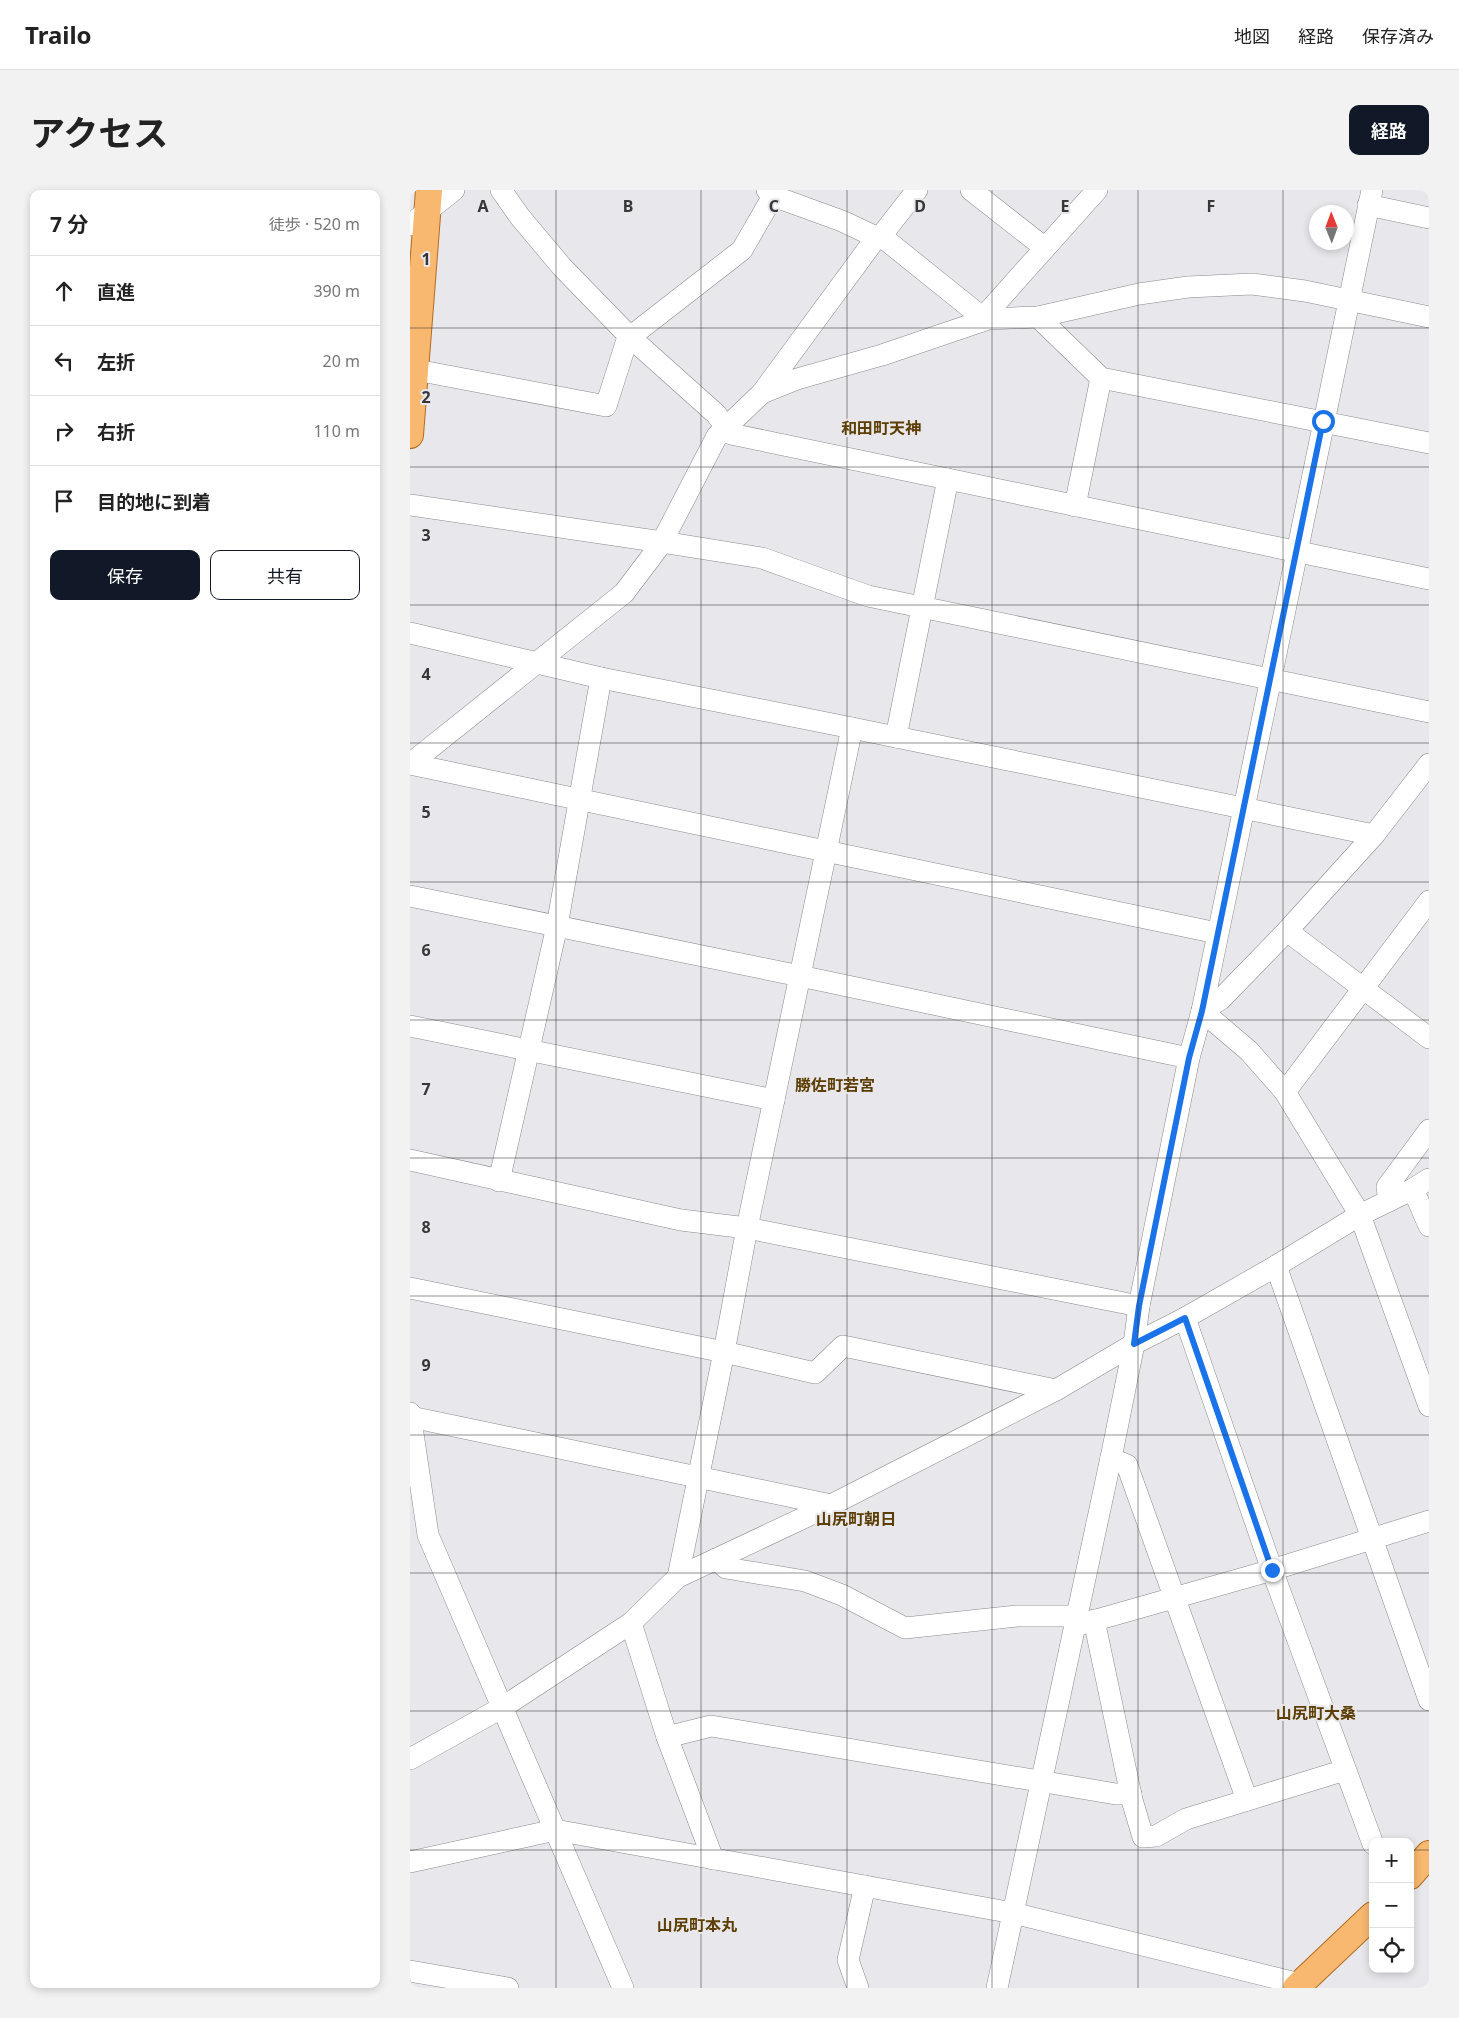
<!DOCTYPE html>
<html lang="ja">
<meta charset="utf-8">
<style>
:root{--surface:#fff;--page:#f2f2f2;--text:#222;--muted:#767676;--line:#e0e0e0;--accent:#111827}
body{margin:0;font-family:"Noto Sans","Noto Sans JP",sans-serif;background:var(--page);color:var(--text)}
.controls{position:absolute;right:15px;bottom:15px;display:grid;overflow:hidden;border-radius:10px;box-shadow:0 2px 8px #0003}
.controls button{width:45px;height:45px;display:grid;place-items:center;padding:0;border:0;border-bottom:1px solid var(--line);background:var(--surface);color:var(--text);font:25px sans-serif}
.compass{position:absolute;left:899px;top:15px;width:45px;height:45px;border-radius:50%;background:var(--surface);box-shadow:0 2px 8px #0003;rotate:359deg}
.stop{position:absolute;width:15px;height:15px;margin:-11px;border:4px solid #1a73e8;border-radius:50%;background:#fff}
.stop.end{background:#1a73e8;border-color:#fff;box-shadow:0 1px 5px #0008}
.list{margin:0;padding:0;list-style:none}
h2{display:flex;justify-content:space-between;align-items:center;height:65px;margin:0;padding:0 20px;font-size:21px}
h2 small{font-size:16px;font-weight:400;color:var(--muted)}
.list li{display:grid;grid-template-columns:32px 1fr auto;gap:15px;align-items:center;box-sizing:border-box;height:70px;padding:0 20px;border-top:1px solid var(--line)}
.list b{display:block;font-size:19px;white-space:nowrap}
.list em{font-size:16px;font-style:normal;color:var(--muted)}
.actions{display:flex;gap:10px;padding:15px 20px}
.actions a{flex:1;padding:11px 0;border:1px solid var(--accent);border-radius:10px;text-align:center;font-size:18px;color:var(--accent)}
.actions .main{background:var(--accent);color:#fff}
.icon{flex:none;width:28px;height:28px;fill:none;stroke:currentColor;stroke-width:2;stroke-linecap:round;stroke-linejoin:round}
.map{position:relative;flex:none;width:1019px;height:1798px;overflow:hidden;border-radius:10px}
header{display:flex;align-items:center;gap:30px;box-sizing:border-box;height:70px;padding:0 25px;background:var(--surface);border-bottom:1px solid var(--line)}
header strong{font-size:24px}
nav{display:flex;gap:28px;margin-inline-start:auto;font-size:18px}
.intro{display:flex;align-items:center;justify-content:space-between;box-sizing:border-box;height:120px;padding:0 30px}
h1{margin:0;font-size:35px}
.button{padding:12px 22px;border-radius:10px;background:var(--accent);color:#fff;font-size:18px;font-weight:700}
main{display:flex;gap:30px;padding:0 30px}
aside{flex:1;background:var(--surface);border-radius:10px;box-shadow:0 2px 8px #0003}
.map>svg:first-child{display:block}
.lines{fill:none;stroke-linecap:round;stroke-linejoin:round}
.minor-casing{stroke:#8b898e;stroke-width:22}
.major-casing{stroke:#b26c1f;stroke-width:28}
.minor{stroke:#fff;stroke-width:21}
.major{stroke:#f8b870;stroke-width:26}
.route{stroke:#1a73e8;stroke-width:6}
.grid{fill:none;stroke:#373739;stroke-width:1;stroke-opacity:0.55}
.labels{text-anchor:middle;stroke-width:4;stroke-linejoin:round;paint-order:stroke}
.quarter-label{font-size:16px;font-weight:bold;fill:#5c3e02;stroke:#e8e7eb}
.grid-label{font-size:16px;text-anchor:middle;font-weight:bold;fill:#373739;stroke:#e8e7eb;stroke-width:4;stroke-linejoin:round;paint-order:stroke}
</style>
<header>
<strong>Trailo</strong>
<nav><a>地図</a><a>経路</a><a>保存済み</a></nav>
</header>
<div class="intro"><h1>アクセス</h1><a class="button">経路</a></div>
<main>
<aside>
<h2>7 分<small>徒歩 · 520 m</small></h2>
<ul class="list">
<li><svg class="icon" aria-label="ahead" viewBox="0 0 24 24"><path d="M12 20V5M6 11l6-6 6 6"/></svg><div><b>直進</b></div><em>390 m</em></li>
<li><svg class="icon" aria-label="left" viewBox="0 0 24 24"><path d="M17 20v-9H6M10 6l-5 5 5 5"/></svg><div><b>左折</b></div><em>20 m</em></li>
<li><svg class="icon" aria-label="right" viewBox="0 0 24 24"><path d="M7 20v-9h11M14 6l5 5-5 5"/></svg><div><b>右折</b></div><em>110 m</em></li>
<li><svg class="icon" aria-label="arrive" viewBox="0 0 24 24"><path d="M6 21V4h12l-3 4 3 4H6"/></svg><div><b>目的地に到着</b></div></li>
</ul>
<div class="actions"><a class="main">保存</a><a>共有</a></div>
</aside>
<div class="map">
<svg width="1019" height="1798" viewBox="0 0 1019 1798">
<rect width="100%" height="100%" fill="#e8e7eb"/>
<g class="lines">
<defs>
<g id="minor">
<polyline points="91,0 110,27 152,77 220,147 306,224 321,244 1019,389"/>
<polyline points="357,0 363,6 432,31 468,48"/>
<polyline points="561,0 635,58"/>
<polyline points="958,15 1019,28"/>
<polyline points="0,35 44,0"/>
<polyline points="471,46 573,128"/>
<polyline points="628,127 691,188 1019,253"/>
<polyline points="569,132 687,0"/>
<polyline points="6,180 196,216 216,153 220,147 332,60 363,6"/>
<polyline points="352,203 463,52 471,46 507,0"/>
<polyline points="0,315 252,352 352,368 458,406 1019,522"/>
<polyline points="665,316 691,188"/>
<polyline points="0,443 191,488 442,538 964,645"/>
<polyline points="486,547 538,289"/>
<polyline points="0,574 214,403 251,354 307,246 352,203 387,189 472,165 578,129 628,127 729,104 778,97 842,94 895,101 1019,127"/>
<polyline points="0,574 807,743"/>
<polyline points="0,706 390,786 779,868"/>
<polyline points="877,741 1019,848"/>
<polyline points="792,821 839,861 875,902 950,1025 1019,1216"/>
<polyline points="792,821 811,809 877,741 964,645 1019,574"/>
<polyline points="0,836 364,910"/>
<polyline points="875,902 1019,711"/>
<polyline points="0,970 271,1030 337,1038 729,1116"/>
<polyline points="89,991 147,736 191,488"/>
<polyline points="1003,999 1019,1036"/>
<polyline points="979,1011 977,997 1019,940"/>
<polyline points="866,1076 1019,1510"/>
<polyline points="0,1098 314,1162 405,1183 433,1156 646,1200"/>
<polyline points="775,1128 862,1380 963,1654"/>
<polyline points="0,1223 18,1345 213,1798"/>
<polyline points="1,1227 421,1315"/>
<polyline points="701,1268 717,1275 837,1610"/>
<polyline points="306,1369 316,1378 395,1391 432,1405 495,1438 607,1426 667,1426"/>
<polyline points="268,1387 314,1162 337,1038 442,538"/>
<polyline points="684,1430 722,1610 733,1647 746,1646 776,1629 935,1580"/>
<polyline points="221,1433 257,1547 303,1669"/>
<polyline points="672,1434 862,1380 1019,1331"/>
<polyline points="257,1547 301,1536 706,1604 721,1604"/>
<polyline points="0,1569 93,1517 221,1433 268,1387 421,1315 646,1200 724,1154 775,1128 866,1076 950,1025 1003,999 1019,989"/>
<polyline points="0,1672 145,1640 603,1723 890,1794"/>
<polyline points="0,1781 98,1798"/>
<polyline points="448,1798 438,1770 455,1696"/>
<polyline points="587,1798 702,1263 724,1154 729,1116 779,868 792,821 962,0"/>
</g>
<g id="major">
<polyline points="0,245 19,0"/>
<polyline points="1000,1686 1019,1664"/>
<polyline points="886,1798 963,1725"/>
</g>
</defs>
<!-- minor casing -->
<use href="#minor" class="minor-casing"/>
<!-- major casing -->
<use href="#major" class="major-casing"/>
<!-- minor -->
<use href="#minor" class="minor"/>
<!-- major -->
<use href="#major" class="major"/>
</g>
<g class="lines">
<!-- route -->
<polyline class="route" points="862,1380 775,1128 724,1154 729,1116 779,868 792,821 913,231"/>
</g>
<!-- grid -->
<path class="grid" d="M146,0V1798M291,0V1798M437,0V1798M582,0V1798M728,0V1798M873,0V1798M0,138H1019M0,277H1019M0,415H1019M0,553H1019M0,692H1019M0,830H1019M0,968H1019M0,1106H1019M0,1245H1019M0,1383H1019M0,1521H1019M0,1660H963M1000,1660H1019"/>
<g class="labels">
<!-- quarter labels -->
<g class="quarter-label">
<text x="471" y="244">和田町天神</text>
<text x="425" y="901">勝佐町若宮</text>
<text x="446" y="1335">山尻町朝日</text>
<text x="906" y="1529">山尻町大桑</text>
<text x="287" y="1741">山尻町本丸</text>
</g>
</g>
<g class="grid-label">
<text x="73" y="22">A</text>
<text x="218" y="22">B</text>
<text x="364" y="22">C</text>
<text x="510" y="22">D</text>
<text x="655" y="22">E</text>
<text x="801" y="22">F</text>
<text x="16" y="75">1</text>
<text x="16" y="213">2</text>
<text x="16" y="351">3</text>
<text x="16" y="490">4</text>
<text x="16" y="628">5</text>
<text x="16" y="766">6</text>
<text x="16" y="905">7</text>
<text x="16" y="1043">8</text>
<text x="16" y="1181">9</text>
</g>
</svg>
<div class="controls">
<button>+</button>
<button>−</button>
<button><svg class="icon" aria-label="locate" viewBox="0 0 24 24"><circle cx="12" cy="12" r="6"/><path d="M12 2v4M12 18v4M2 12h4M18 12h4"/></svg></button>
</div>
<svg class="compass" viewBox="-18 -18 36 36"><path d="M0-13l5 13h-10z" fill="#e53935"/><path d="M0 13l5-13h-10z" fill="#767676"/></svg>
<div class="stop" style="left:913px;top:231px"></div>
<div class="stop end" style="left:862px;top:1380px"></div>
</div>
</main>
